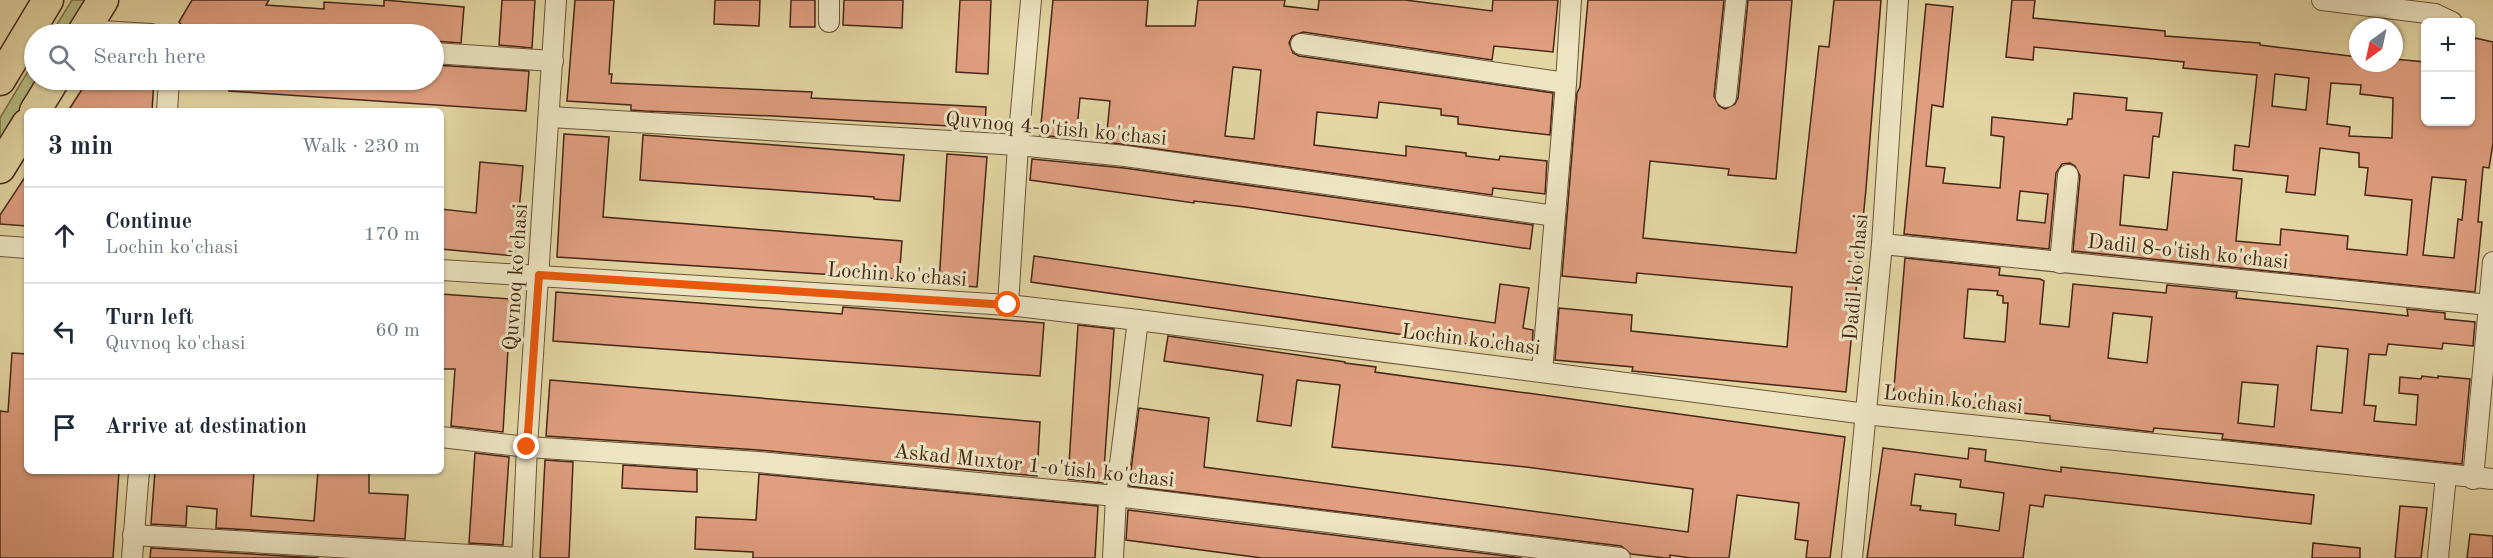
<!DOCTYPE html>
<meta charset="utf-8">
<style>
:root{--surface:#fff;--page:#f2f2f3;--text:#1f2937;--muted:#747a83;--line:#e0e1e3}
body{margin:0;font-family:"Old Standard TT",serif;background:var(--page);color:var(--text)}
.controls{position:absolute;right:18px;top:18px;display:grid;overflow:hidden;border-radius:9px;box-shadow:0 2px 4px #0004}
.controls button{width:54px;height:54px;display:grid;place-items:center;padding:0;border:0;border-bottom:2px solid var(--line);background:var(--surface);color:var(--text);font:30px sans-serif}
.compass{position:absolute;left:2349px;top:18px;width:54px;height:54px;border-radius:50%;background:var(--surface);box-shadow:0 2px 4px #0004;rotate:213deg}
.stop{position:absolute;width:18px;height:18px;margin:-14px;border:4px solid #ea580c;border-radius:50%;background:#fff}
.stop.end{background:#ea580c;border-color:#fff;box-shadow:0 2px 6px #0008}
.list{margin:0;padding:0;list-style:none}
h2{display:flex;justify-content:space-between;align-items:center;height:78px;margin:0;padding:0 24px;font-size:26px}
h2 small{font-size:20px;font-weight:400;color:var(--muted)}
.list li{display:grid;grid-template-columns:39px 1fr auto;gap:18px;align-items:center;box-sizing:border-box;height:96px;padding:0 24px;border-top:2px solid var(--line)}
.list b{display:block;font-size:22px;white-space:nowrap}
.list p{margin:0;font-size:20px;white-space:nowrap;color:var(--muted)}
.list em{font-size:20px;font-style:normal;color:var(--muted)}
.icon{flex:none;width:33px;height:33px;fill:none;stroke:currentColor;stroke-width:2;stroke-linecap:round;stroke-linejoin:round}
.map{position:relative;flex:none;width:2493px;height:558px;overflow:hidden}
.search{position:absolute;background:var(--surface);box-shadow:0 2px 4px #0004;left:24px;top:24px;width:420px;height:66px;display:flex;align-items:center;gap:15px;box-sizing:border-box;padding:0 21px;border-radius:33px;color:var(--muted);font-size:22px}
.panel{position:absolute;background:var(--surface);box-shadow:0 2px 4px #0004;left:24px;top:108px;width:420px;height:366px;border-radius:9px}
.map>svg:first-child{display:block}
.green{fill:#b6bd84;stroke:#7e724d;stroke-width:1.5}
.building{fill:#e09f80;stroke:#462616;stroke-width:1.5;fill-rule:evenodd}
.lines{fill:none;stroke-linecap:round;stroke-linejoin:round}
.minor-casing{stroke:#6d5239;stroke-width:22}
.highway-casing{stroke:#462616;stroke-width:33}
.minor{stroke:#ede4c3;stroke-width:20}
.highway{stroke:#e3d6a3;stroke-width:30}
.route{stroke:#ea580c;stroke-width:8}
.labels{text-anchor:middle;stroke-width:6;stroke-linejoin:round;paint-order:stroke}
.street-label{font-size:21px;fill:#462616;stroke:#ede4c3}
</style>
<div class="map">
<svg width="2493" height="558" viewBox="0 0 2493 558">
<rect width="100%" height="100%" fill="#e3d6a3"/>
<filter id="stains"><feTurbulence type="fractalNoise" baseFrequency=".00333" numOctaves="4"/><feColorMatrix values="0 0 0 0 .2 0 0 0 0 .09 0 0 0 0 .02 0 0 0 .5 -.17"/></filter>
<radialGradient id="worn" r=".72"><stop offset=".6" stop-color="#630" stop-opacity="0"/><stop offset="1" stop-color="#630" stop-opacity=".3"/></radialGradient>
<!-- green -->
<g class="green">
<polygon points="72,0 87,0 66,34 51,34"/>
<polygon points="34,61 34,80 39,80 0,143 0,118"/>
</g>
<!-- building -->
<g class="building">
<polygon points="192,0 269,0 266,5 324,9 324,2 384,6 384,0 464,7 461,43 434,41 434,34 378,34 249,25 247,34 187,31 179,22"/>
<polygon points="502,0 535,0 532,48 499,45"/>
<polygon points="575,0 614,0 609,74 612,74 611,83 812,92 811,98 986,107 985,128 773,116 645,111 631,110 631,105 567,101"/>
<polygon points="715,0 760,0 759,26 714,24"/>
<polygon points="791,0 815,0 815,27 790,27"/>
<polygon points="844,0 903,0 902,28 843,25"/>
<polygon points="960,0 991,0 988,74 956,72"/>
<path d="M1053,0H1148L1146,26H1195L1198,0H1285L1284,6L1318,10L1319,0H1405L1492,11L1493,0H1558L1553,52L1494,46L1492,60L1303,32L1292,36L1289,43L1293,53L1299,56L1553,93L1550,135L1458,124V117L1441,115V109L1379,102L1377,118L1317,112L1314,145L1406,156V146L1466,153V156L1499,160L1500,156L1547,161L1545,194L1493,188L1492,195L1106,142L1110,101L1080,98L1076,139L1040,135ZM1233,67L1261,70L1254,139L1225,136Z"/>
<polygon points="1588,0 1724,0 1714,96 1719,106 1725,109 1735,104 1738,98 1748,0 1792,0 1776,179 1728,175 1729,169 1650,161 1643,238 1796,253 1819,46 1829,47 1834,0 1881,0 1866,189 1846,392 1632,371 1633,367 1555,360 1559,308 1632,315 1631,331 1787,347 1792,287 1637,273 1636,283 1562,276 1577,93 1580,87"/>
<path d="M2012,0H2035L2033,18L2165,31V36L2260,43V45L2358,57V63H2394V59L2426,62V122H2470V56L2475,38L2493,42V143L2489,168L2483,167L2478,222H2482L2475,292L2073,251L2080,176L2075,166L2070,163L2062,164L2056,173L2049,249L1904,234L1926,4L1953,7L1943,107L1932,105L1926,166L1945,168L1943,183L2000,188L2004,137L1991,135L1992,117L2067,125L2068,119H2072L2074,93L2127,98L2126,110L2162,113L2159,137L2153,136L2149,178L2124,175L2120,225L2167,230L2173,172L2242,179L2236,241L2280,245L2281,229L2348,236L2347,249L2407,255L2412,200L2365,195L2368,168L2359,167V153L2320,148L2315,195L2286,192L2288,176L2233,170L2235,145L2249,147L2257,75L2183,68L2184,62L2034,47L2033,60L2006,57ZM2275,74L2309,78L2306,110L2272,106ZM2331,83L2361,85L2360,94L2393,98L2392,138L2349,136L2350,127L2327,124ZM2432,177L2466,180L2462,220L2458,219L2454,258L2423,255ZM2020,191L2048,194L2045,223L2017,220Z"/>
<polygon points="434,65 529,71 526,111 229,91 229,80 434,80"/>
<polygon points="88,80 154,80 152,111 68,111"/>
<polygon points="564,134 609,137 603,217 902,241 899,279 557,257"/>
<polygon points="643,135 904,155 900,201 874,199 874,197 640,180"/>
<polygon points="947,154 987,157 977,287 939,284"/>
<polygon points="1032,159 1124,168 1533,225 1530,249 1245,207 1194,201 1194,203 1030,180"/>
<polygon points="480,162 523,166 515,256 441,249 441,209 476,213"/>
<polygon points="27,174 27,226 0,224 0,215"/>
<polygon points="1034,256 1495,323 1500,284 1529,288 1523,328 1533,330 1532,353 1031,282"/>
<path d="M1905,258L2000,268L1999,275L2040,279L2044,281L2040,324L2069,327L2073,284L2166,293L2167,285L2237,292L2236,298L2373,312L2408,316L2407,309L2445,313V319L2475,322L2473,346L2443,343L2442,349L2388,344L2386,355L2369,354L2364,405L2376,406L2374,421L2416,425L2418,395L2399,393L2400,377L2421,379L2422,376L2438,378V376L2470,379L2462,464L2222,439L2223,434L2154,428L2153,432L2082,424L2050,420V416L1893,399ZM1968,289L1998,291L1997,295L2003,296V303H2008L2005,342L1964,338ZM2113,313L2152,317L2147,363L2108,358ZM2317,346L2348,349L2342,413L2311,410ZM2242,382L2278,385L2274,427L2238,423Z"/>
<polygon points="556,292 842,314 843,307 1044,323 1040,376 553,341"/>
<polygon points="441,294 511,299 503,432 451,426 455,369 441,369"/>
<polygon points="1078,325 1114,329 1103,483 1068,479"/>
<polygon points="1168,336 1345,362 1345,363 1376,367 1375,372 1845,437 1830,558 1806,558 1808,541 1795,539 1799,503 1737,495 1729,558 1691,558 1670,555 1670,558 1665,558 1631,554 1621,546 1129,486 1139,408 1209,418 1204,467 1688,532 1693,489 1526,467 1332,447 1340,385 1297,380 1291,426 1257,421 1263,375 1164,361"/>
<polygon points="12,353 27,354 27,471 119,471 113,558 0,558 0,411 8,412"/>
<polygon points="550,380 1040,422 1037,476 759,450 546,436"/>
<path d="M1883,448L1968,459L1969,448L1986,450L1985,461L2061,472V467L2314,495L2311,524L2045,495L2043,507L2030,505L2023,558H1867ZM1915,474L1961,480L1960,487L2004,493L1999,531L1955,525L1956,514L1920,510L1921,506L1911,505Z"/>
<polygon points="475,453 509,457 503,545 469,543"/>
<polygon points="545,460 573,462 569,558 540,558"/>
<polygon points="623,465 697,470 697,492 622,488"/>
<polygon points="155,471 254,471 251,516 314,521 318,471 369,471 369,493 408,495 405,539 216,528 217,509 187,506 186,526 151,524"/>
<polygon points="759,474 1098,506 1095,558 753,558 753,552 695,549 696,517 756,520"/>
<polygon points="2400,506 2427,508 2421,558 2395,558"/>
<polygon points="1128,510 1522,558 1262,558 1126,540"/>
<polygon points="2470,534 2493,536 2493,558 2467,558"/>
<polygon points="2313,543 2360,548 2360,558 2312,558"/>
<polygon points="151,548 319,558 150,558"/>
</g>
<g class="lines">
<defs>
<g id="minor">
<polyline points="829,0 829,22"/>
<polyline points="2322,0 2435,14 2452,22"/>
<polyline points="85,30 151,34"/>
<polyline points="1301,44 1566,83"/>
<polyline points="434,53 553,61"/>
<polyline points="1726,97 1736,0"/>
<polyline points="167,111 169,80"/>
<polyline points="550,117 1018,145 1125,156 1555,216"/>
<polyline points="1882,244 2489,305"/>
<polyline points="0,246 27,248"/>
<polyline points="2060,263 2068,175"/>
<polyline points="441,270 1008,305 1138,320 1874,415 2493,479"/>
<polyline points="1008,305 1018,145 1031,0"/>
<polyline points="1542,372 1566,83 1571,0"/>
<polyline points="441,437 527,447 758,462 1116,496 1620,558"/>
<polyline points="2473,479 2493,262"/>
<polyline points="133,535 522,558"/>
<polyline points="132,558 139,471"/>
<polyline points="522,558 527,447 556,0"/>
<polyline points="1113,558 1116,496 1138,320"/>
<polyline points="1852,558 1882,244 1898,0"/>
<polyline points="2438,558 2446,475"/>
</g>
<g id="highway">
<polyline points="82,34 103,0"/>
<polyline points="0,80 48,0"/>
<polyline points="35,111 54,80"/>
<polyline points="0,168 27,124"/>
</g>
</defs>
<!-- minor casing -->
<use href="#minor" class="minor-casing"/>
<!-- highway casing -->
<use href="#highway" class="highway-casing"/>
<!-- minor -->
<use href="#minor" class="minor"/>
<!-- highway -->
<use href="#highway" class="highway"/>
</g>
<g class="lines">
<!-- route -->
<polyline class="route" points="527,447 539,275 1008,305"/>
</g>
<g class="labels">
<!-- street labels -->
<g class="street-label">
<text transform="translate(1056 128) rotate(5)" y="7">Quvnoq 4-o'tish ko'chasi</text>
<text transform="translate(2188 251) rotate(6)" y="7">Dadil 8-o'tish ko'chasi</text>
<text transform="translate(897 274) rotate(4)" y="7">Lochin ko'chasi</text>
<text transform="translate(515 277) rotate(-86)" y="7">Quvnoq ko'chasi</text>
<text transform="translate(1855 277) rotate(-85)" y="7">Dadil ko'chasi</text>
<text transform="translate(1471 339) rotate(7)" y="7">Lochin ko'chasi</text>
<text transform="translate(1953 399) rotate(6)" y="7">Lochin ko'chasi</text>
<text transform="translate(1034 465) rotate(6)" y="7">Askad Muxtor 1-o'tish ko'chasi</text>
</g>
</g>
<rect width="100%" height="100%" filter="url(#stains)"/>
<rect width="100%" height="100%" fill="url(#worn)"/>
</svg>
<div class="controls">
<button>+</button>
<button>−</button>
</div>
<svg class="compass" viewBox="-18 -18 36 36"><path d="M0-13l5 13h-10z" fill="#e53935"/><path d="M0 13l5-13h-10z" fill="#747a83"/></svg>
<div class="stop" style="left:1008px;top:305px"></div>
<div class="stop end" style="left:527px;top:447px"></div>
<div class="search"><svg class="icon" aria-label="search" viewBox="0 0 24 24"><circle cx="10" cy="10" r="6"/><path d="M15 15l6 6"/></svg>Search here</div>
<section class="panel">
<h2>3 min<small>Walk · 230 m</small></h2>
<ul class="list">
<li><svg class="icon" aria-label="ahead" viewBox="0 0 24 24"><path d="M12 20V5M6 11l6-6 6 6"/></svg><div><b>Continue</b><p>Lochin ko'chasi</p></div><em>170 m</em></li>
<li><svg class="icon" aria-label="left" viewBox="0 0 24 24"><path d="M17 20v-9H6M10 6l-5 5 5 5"/></svg><div><b>Turn left</b><p>Quvnoq ko'chasi</p></div><em>60 m</em></li>
<li><svg class="icon" aria-label="arrive" viewBox="0 0 24 24"><path d="M6 21V4h12l-3 4 3 4H6"/></svg><div><b>Arrive at destination</b></div></li>
</ul>
</section>
</div>
